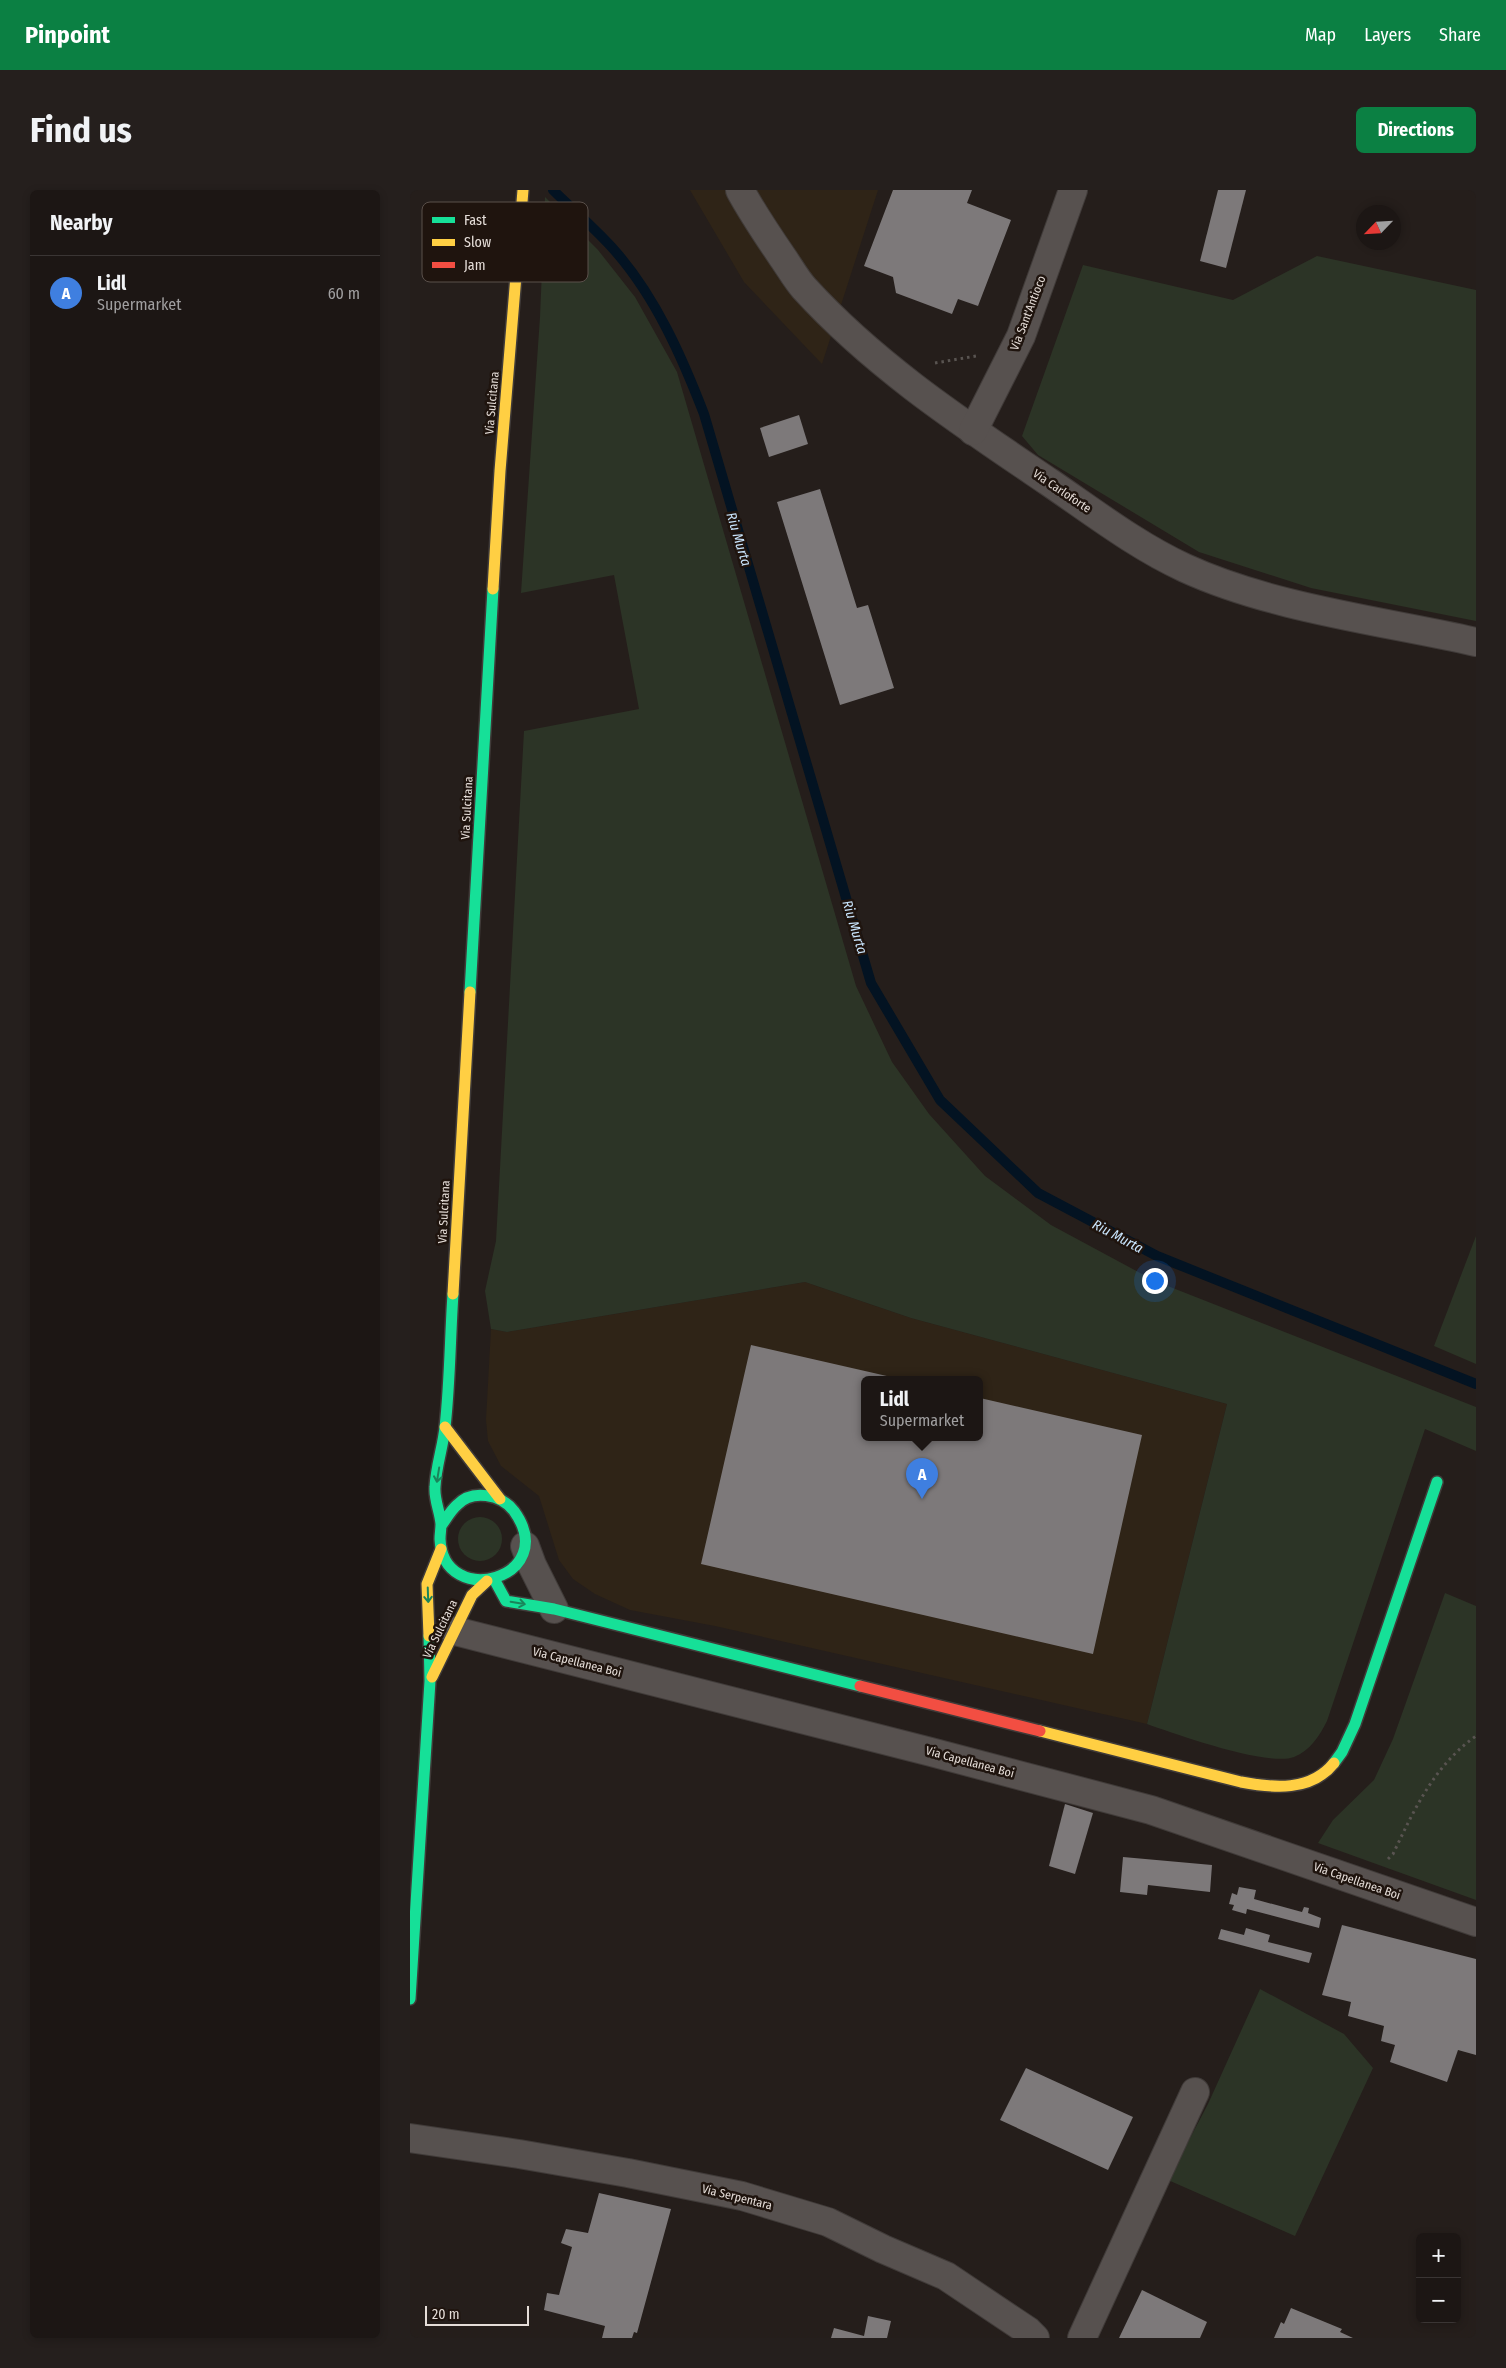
<!DOCTYPE html>
<meta charset="utf-8">
<style>
:root{--surface:#1c1614;--page:#251f1d;--text:#f1f3f6;--muted:#a09fa0;--line:#3a3534;--accent:#0b8043}
body{margin:0;font-family:"Fira Sans Condensed",sans-serif;background:var(--page);color:var(--text)}
.controls{position:absolute;right:15px;bottom:15px;display:grid;overflow:hidden;border-radius:8px;box-shadow:0 2px 8px #0003}
.controls button{width:45px;height:45px;display:grid;place-items:center;padding:0;border:0;border-bottom:1px solid var(--line);background:var(--surface);color:var(--text);font:25px sans-serif}
.compass{position:absolute;left:946px;top:15px;width:45px;height:45px;border-radius:50%;background:var(--surface);box-shadow:0 2px 8px #0003;rotate:245deg}
.scale{position:absolute;left:15px;bottom:12px;width:104px;box-sizing:border-box;padding-left:5px;border:2px solid #e5ddd8;border-top:0;font-size:14px;line-height:18px;white-space:nowrap;color:#e5ddd8;-webkit-text-stroke:4px #1f140e;paint-order:stroke}
.you{position:absolute;left:744px;top:1090px;width:18px;height:18px;margin:-12px;border:4px solid #fff;border-radius:50%;background:#1a73e8;box-shadow:0 0 0 8px #1a73e833}
.badge{display:grid;place-items:center;width:32px;height:32px;border-radius:50%;background:var(--accent);color:#fff;font-size:16px;font-weight:700}
.pin{position:absolute;translate:-50% -41px;filter:drop-shadow(0 1px 2px #0008)}
.pin::after{content:'';position:absolute;top:26px;width:18px;height:15px;background:inherit;clip-path:polygon(0 0,100% 0,50% 100%)}
.popup{position:absolute;left:451px;top:1186px;width:122px;height:65px;box-sizing:border-box;display:grid;place-content:center;border-radius:8px;background:var(--surface);filter:drop-shadow(0 1px 4px #0005);font-size:16px;white-space:nowrap;color:var(--muted)}
.popup b{font-size:19px;color:var(--text)}
.popup::after{content:'';position:absolute;left:50%;top:100%;margin-left:-10px;border:10px solid transparent;border-top-color:var(--surface)}
.list{margin:0;padding:0;list-style:none}
h2{display:flex;justify-content:space-between;align-items:center;height:65px;margin:0;padding:0 20px;font-size:21px}
h2 small{font-size:16px;font-weight:400;color:var(--muted)}
.list li{display:grid;grid-template-columns:32px 1fr auto;gap:15px;align-items:center;box-sizing:border-box;height:75px;padding:0 20px;border-top:1px solid var(--line)}
.list b{display:block;font-size:19px;white-space:nowrap}
.list p{margin:0;font-size:16px;white-space:nowrap;color:var(--muted)}
.list em{font-size:16px;font-style:normal;color:var(--muted)}
.map{position:relative;flex:none;width:1066px;height:2148px;overflow:hidden;border-radius:8px}
header{display:flex;align-items:center;gap:30px;box-sizing:border-box;height:70px;padding:0 25px;background:var(--accent);color:#fff}
header strong{font-size:24px}
nav{display:flex;gap:28px;margin-inline-start:auto;font-size:18px}
.intro{display:flex;align-items:center;justify-content:space-between;box-sizing:border-box;height:120px;padding:0 30px}
h1{margin:0;font-size:35px}
.button{padding:12px 22px;border-radius:8px;background:var(--accent);color:#fff;font-size:18px;font-weight:700}
main{display:flex;gap:30px;padding:0 30px}
aside{flex:1;background:var(--surface);border-radius:8px;box-shadow:0 2px 8px #0003}
.map>svg:first-child{display:block}
.commercial{fill:#2f2417;fill-rule:evenodd}
.green{fill:#2c3426}
.lines{fill:none;stroke-linecap:round;stroke-linejoin:round}
.stream{stroke:#031322;stroke-width:10}
.building{fill:#7d797a}
.street-casing{stroke:#403b39;stroke-width:30}
.fast-casing{stroke:#403b39;stroke-width:14}
.slow-casing{stroke:#403b39;stroke-width:14}
.jam-casing{stroke:#403b39;stroke-width:14}
.path{stroke:#595451;stroke-width:3;stroke-dasharray:2.5 4;stroke-linecap:butt}
.street{stroke:#57514f;stroke-width:28}
.fast{stroke:#16e098;stroke-width:11}
.slow{stroke:#ffcf43;stroke-width:11}
.jam{stroke:#f24e42;stroke-width:11}
.oneway{stroke:#1a845a}
.labels{text-anchor:middle;stroke-width:5;stroke-linejoin:round;paint-order:stroke}
.street-label{font-size:12px;fill:#e5ddd8;stroke:#1f140e}
.water-label{font-size:14px;font-style:italic;fill:#c9e5fd;stroke:#1f140e}
.key{fill:#1f140e;stroke:#5a504b;stroke-width:1}
.key-label{font-size:14px;fill:#e5ddd8}
</style>
<header>
<strong>Pinpoint</strong>
<nav><a>Map</a><a>Layers</a><a>Share</a></nav>
</header>
<div class="intro"><h1>Find us</h1><a class="button">Directions</a></div>
<main>
<aside>
<h2>Nearby<small></small></h2>
<ul class="list">
<li><span class="badge" style="background:#3f7fe0">A</span><div><b>Lidl</b><p>Supermarket</p></div><em>60 m</em></li>
</ul>
</aside>
<div class="map">
<svg width="1066" height="2148" viewBox="0 0 1066 2148">
<rect width="100%" height="100%" fill="#251e1b"/>
<!-- commercial -->
<g class="commercial">
<polygon points="280,0 468,0 412,174 334,92"/>
<path d="M395,1092L501,1128L817,1214L737,1534L305,1436L220,1420L185,1404L163,1389L149,1370L129,1306L91,1276L78,1251L76,1230L81,1139L97,1142ZM454,1190H570V1248H454Z"/>
</g>
<!-- green -->
<g class="green">
<path d="M135,7L188,60L225,107L267,182L446,796L482,872L519,924L575,986L641,1035L745,1091L1066,1217V1261L1015,1239L917,1531C910,1545 900,1561 884,1567C858,1577 765,1544 737,1534L817,1214L501,1128L395,1092L97,1142L81,1139L75,1101L86,1051L114,541L229,519L204,385L111,403L130,127Z"/>
<polygon points="907,66 1066,100 1066,431 901,398 789,362 628,265 612,246 673,75 823,110"/>
<polygon points="1066,1046 1066,1174 1024,1156"/>
<circle cx="70" cy="1349" r="22"/>
<polygon points="1035,1403 1066,1416 1066,1710 908,1653 923,1630 964,1590 983,1549"/>
<polygon points="850,1799 934,1844 963,1878 885,2046 758,1990 798,1914"/>
</g>
<g class="lines">
<!-- stream -->
<path class="stream" d="M143,0C164,21 187,40 206,62C246,108 272,167 294,224L461,793L530,910L628,1003L747,1066L1066,1194"/>
</g>
<!-- building -->
<g class="building">
<polygon points="483,0 562,0 557,13 601,30 568,116 548,109 542,124 486,103 483,87 454,76"/>
<polygon points="808,0 836,0 816,78 790,71"/>
<polygon points="389,225 398,254 359,267 350,238"/>
<polygon points="410,299 447,418 458,415 484,498 430,515 367,312"/>
<polygon points="341,1155 490,1189 454,1190 454,1248 570,1248 570,1208 732,1245 683,1464 291,1374"/>
<polygon points="655,1614 683,1623 665,1684 639,1676"/>
<polygon points="713,1667 802,1675 800,1702 738,1695 737,1705 710,1702"/>
<polygon points="829,1697 846,1700 844,1709 892,1722 894,1717 899,1718 898,1723 911,1728 909,1738 837,1719 836,1724 822,1720 824,1715 819,1714 822,1703 827,1705"/>
<polygon points="932,1735 1066,1769 1066,1865 1048,1860 1037,1892 980,1872 985,1855 971,1851 974,1836 938,1826 941,1812 912,1805"/>
<polygon points="836,1738 860,1745 858,1752 902,1763 899,1773 808,1749 811,1739 834,1745"/>
<polygon points="616,1878 723,1927 698,1980 590,1930"/>
<polygon points="189,2003 261,2019 227,2143 224,2142 222,2148 192,2148 195,2136 134,2120 137,2103 149,2105 162,2057 151,2053 156,2039 178,2043"/>
<polygon points="732,2100 797,2132 790,2148 709,2148"/>
<polygon points="881,2118 932,2139 930,2142 943,2148 864,2148 871,2132 874,2134"/>
<polygon points="458,2126 481,2131 477,2148 421,2148 424,2138 454,2146"/>
</g>
<g class="lines">
<defs>
<g id="street">
<path d="M330,0C343,24 358,46 373,68C380,78 386,89 394,98C465,176 552,233 639,292C683,322 727,356 775,378C862,418 973,431 1066,452"/>
<polyline points="563,241 611,146 663,0"/>
<polyline points="115,1356 122,1375 144,1419"/>
<polyline points="45,1441 521,1562 741,1620 1066,1732"/>
<polyline points="0,1948 109,1964 218,1983 332,2006 418,2032 473,2059 536,2086 618,2141 625,2148"/>
<polyline points="672,2148 785,1902"/>
</g>
<g id="fast">
<polyline points="60,802 83,399"/>
<path d="M31,1336C36,1329 41,1320 47,1315C62,1299 91,1304 104,1321C152,1388 33,1421 30,1349C30,1344 31,1339 31,1334C30,1321 24,1310 25,1297C26,1276 33,1257 35,1237C40,1193 40,1148 43,1104"/>
<polyline points="84,1389 96,1411 144,1419 450,1496"/>
<polyline points="924,1573 932,1562 945,1534 1027,1292"/>
<polyline points="0,1809 20,1491 19,1446"/>
</g>
<g id="slow">
<polyline points="83,399 90,281 113,0"/>
<polyline points="43,1104 60,802"/>
<polyline points="35,1237 90,1309"/>
<polyline points="19,1446 17,1394 31,1359"/>
<polyline points="22,1487 62,1405 77,1391"/>
<path d="M630,1541L831,1592C863,1598 901,1602 924,1573"/>
</g>
<polyline id="jam" points="450,1496 630,1541"/>
</defs>
<!-- street casing -->
<use href="#street" class="street-casing"/>
<!-- fast casing -->
<use href="#fast" class="fast-casing"/>
<!-- slow casing -->
<use href="#slow" class="slow-casing"/>
<!-- jam casing -->
<use href="#jam" class="jam-casing"/>
<!-- path -->
<g class="path">
<polyline points="525,173 566,166"/>
<path d="M978,1669L983,1664C1005,1618 1024,1576 1066,1546"/>
</g>
<!-- street -->
<use href="#street" class="street"/>
<!-- fast -->
<use href="#fast" class="fast"/>
<!-- slow -->
<use href="#slow" class="slow"/>
<!-- jam -->
<use href="#jam" class="jam"/>
</g>
<!-- one-way arrows -->
<defs><path id="oneway-shaft" d="M-6 0H5M1.5-3L5.5 0L1.5 3" fill="none" stroke-width="1.6" stroke-linecap="round" stroke-linejoin="round" transform="scale(1.25)"/></defs>
<g class="oneway">
<use href="#oneway-shaft" transform="translate(28 1285) rotate(99)"/>
<use href="#oneway-shaft" transform="translate(18 1405) rotate(88)"/>
<use href="#oneway-shaft" transform="translate(108 1413) rotate(10)"/>
</g>
<g class="labels">
<!-- street labels -->
<g class="street-label">
<text transform="translate(618 123) rotate(-69)" y="4">Via Sant'Antioco</text>
<text transform="translate(82 213) rotate(-85)" y="4">Via Sulcitana</text>
<text transform="translate(652 301) rotate(34)" y="4">Via Carloforte</text>
<text transform="translate(57 618) rotate(-87)" y="4">Via Sulcitana</text>
<text transform="translate(34 1022) rotate(-87)" y="4">Via Sulcitana</text>
<text transform="translate(30 1439) rotate(-64)" y="4">Via Sulcitana</text>
<text transform="translate(167 1472) rotate(14)" y="4">Via Capellanea Boi</text>
<text transform="translate(560 1572) rotate(15)" y="4">Via Capellanea Boi</text>
<text transform="translate(947 1691) rotate(19)" y="4">Via Capellanea Boi</text>
<text transform="translate(327 2007) rotate(14)" y="4">Via Serpentara</text>
</g>
<!-- water labels -->
<g class="water-label">
<text transform="translate(329 349) rotate(73)" y="5">Riu Murta</text>
<text transform="translate(445 737) rotate(73)" y="5">Riu Murta</text>
<text transform="translate(708 1046) rotate(28)" y="5">Riu Murta</text>
</g>
</g>
<!-- legend -->
<rect x="12" y="12" width="166" height="80" rx="8" class="key"/>
<rect x="22" y="27" width="23" height="6" fill="#16e098"/>
<rect x="22" y="49" width="23" height="7" fill="#ffcf43"/>
<rect x="22" y="72" width="23" height="6" fill="#f24e42"/>
<g class="key-label">
<text x="54" y="35">Fast</text>
<text x="54" y="57">Slow</text>
<text x="54" y="80">Jam</text>
</g>
</svg>
<div class="controls">
<button>+</button>
<button>−</button>
</div>
<svg class="compass" viewBox="-18 -18 36 36"><path d="M0-13l5 13h-10z" fill="#e53935"/><path d="M0 13l5-13h-10z" fill="#a09fa0"/></svg>
<div class="scale">20 m</div>
<div class="you"></div>
<div class="pin badge" style="left:512px;top:1309px;background:#3f7fe0">A</div>
<div class="popup"><b>Lidl</b>Supermarket</div>
</div>
</main>
